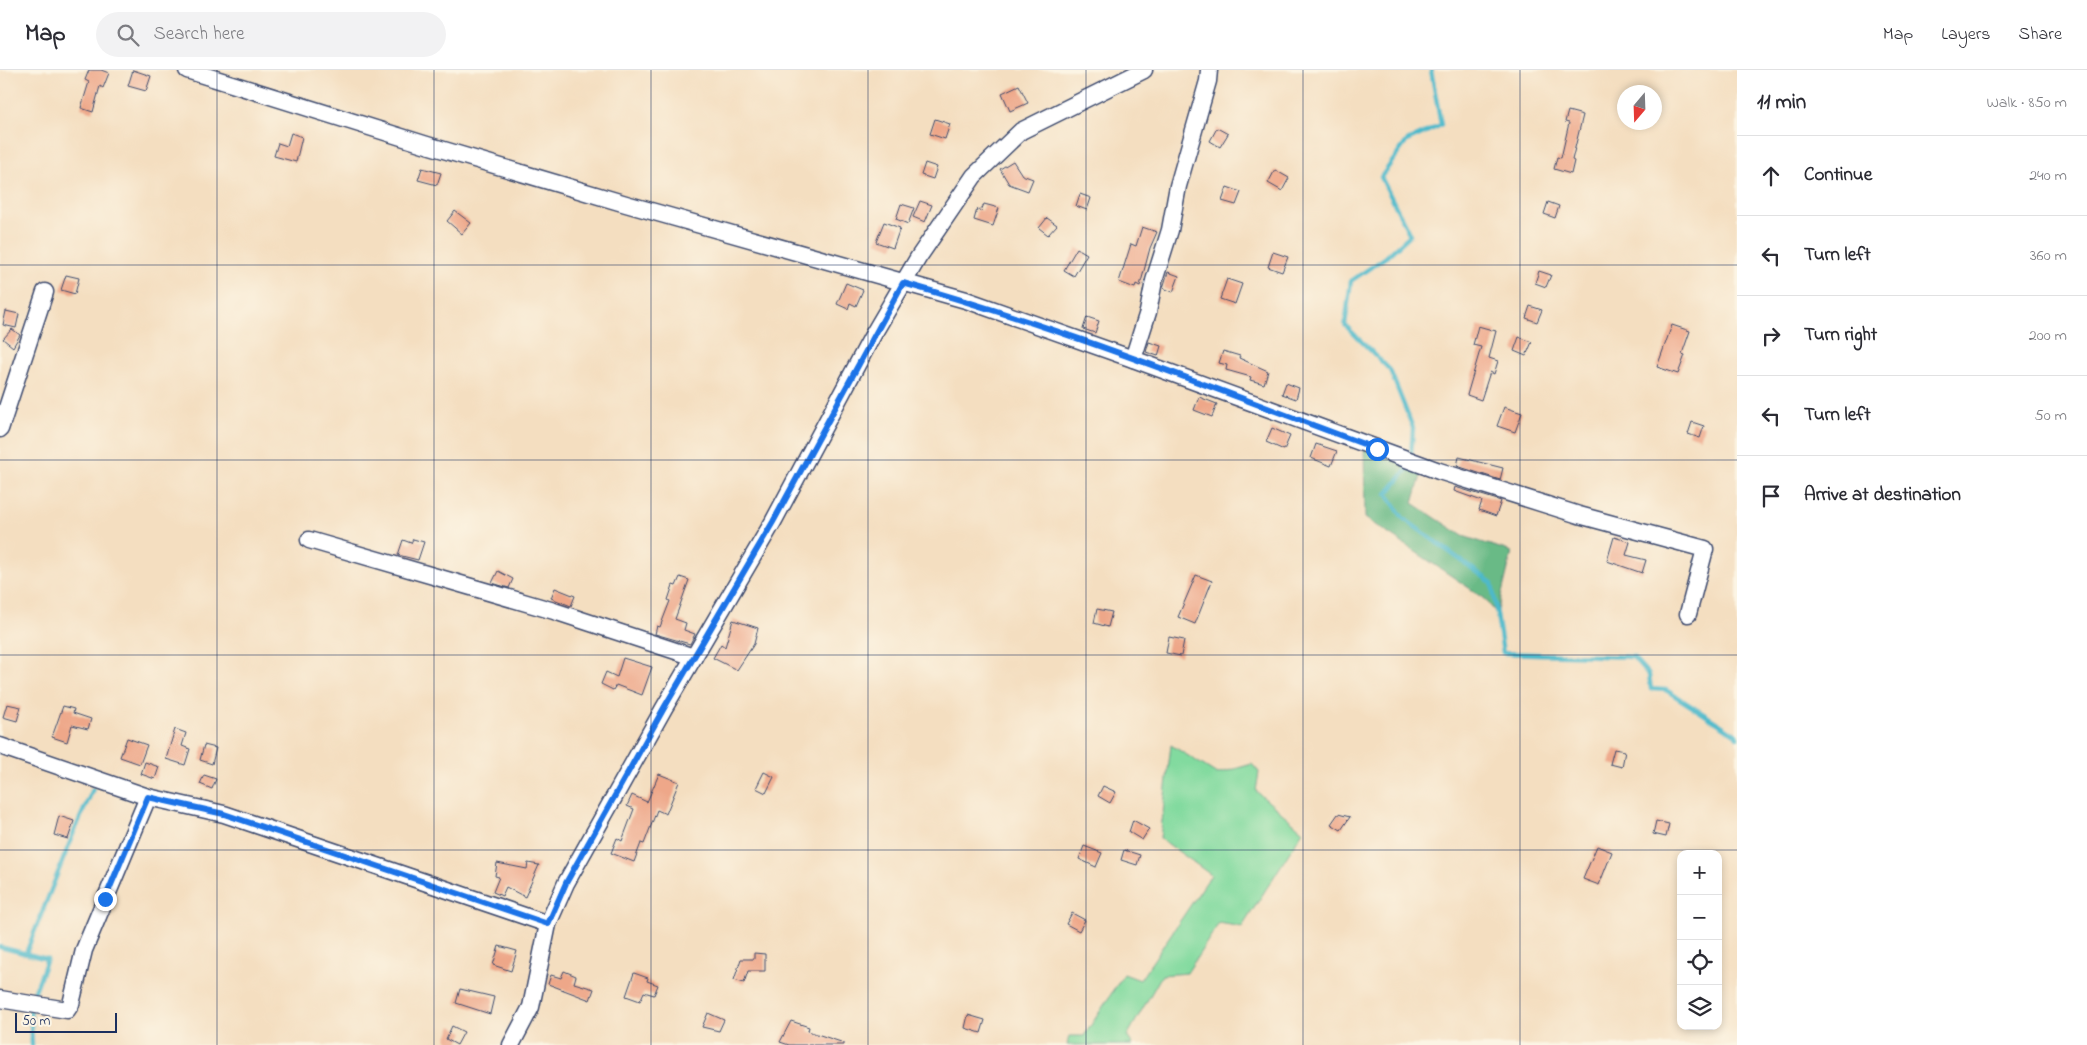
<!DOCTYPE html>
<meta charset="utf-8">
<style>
:root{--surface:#fff;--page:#f2f2f3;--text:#2b2b33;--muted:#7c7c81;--line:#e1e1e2}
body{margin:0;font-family:"Indie Flower",sans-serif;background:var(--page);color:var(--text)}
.controls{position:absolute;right:15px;bottom:15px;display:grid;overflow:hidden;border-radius:10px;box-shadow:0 2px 8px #0003}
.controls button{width:45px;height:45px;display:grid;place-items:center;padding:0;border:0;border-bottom:1px solid var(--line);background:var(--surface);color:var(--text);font:25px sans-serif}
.compass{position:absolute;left:1617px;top:15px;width:45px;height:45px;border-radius:50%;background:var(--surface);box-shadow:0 2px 8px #0003;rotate:199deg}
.scale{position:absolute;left:15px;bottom:12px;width:102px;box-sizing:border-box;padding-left:5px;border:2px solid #1b2f5e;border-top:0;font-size:14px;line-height:18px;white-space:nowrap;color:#1b2f5e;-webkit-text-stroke:4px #fcf5e5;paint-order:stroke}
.stop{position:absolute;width:15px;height:15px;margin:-11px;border:4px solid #1a73e8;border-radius:50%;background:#fff}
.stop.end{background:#1a73e8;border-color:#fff;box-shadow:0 1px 5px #0008}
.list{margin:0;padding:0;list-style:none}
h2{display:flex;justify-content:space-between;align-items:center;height:65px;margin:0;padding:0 20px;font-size:21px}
h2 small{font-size:16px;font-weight:400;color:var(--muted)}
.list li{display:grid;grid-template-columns:32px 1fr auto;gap:15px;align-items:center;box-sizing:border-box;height:80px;padding:0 20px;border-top:1px solid var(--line)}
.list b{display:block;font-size:19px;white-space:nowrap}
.list em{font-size:16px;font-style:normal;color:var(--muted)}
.icon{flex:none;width:28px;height:28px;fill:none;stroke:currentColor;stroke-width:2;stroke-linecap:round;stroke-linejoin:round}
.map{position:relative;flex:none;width:1737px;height:975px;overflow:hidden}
header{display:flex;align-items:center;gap:30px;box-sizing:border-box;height:70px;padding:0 25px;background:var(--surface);border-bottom:1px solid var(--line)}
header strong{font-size:24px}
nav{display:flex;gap:28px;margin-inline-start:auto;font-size:18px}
.search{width:350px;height:45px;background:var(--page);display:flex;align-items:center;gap:12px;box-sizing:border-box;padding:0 18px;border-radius:28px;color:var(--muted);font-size:19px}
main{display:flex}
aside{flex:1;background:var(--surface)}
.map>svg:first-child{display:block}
.green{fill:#82da9f;stroke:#4e847e}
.forest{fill:#69ba86;stroke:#427472}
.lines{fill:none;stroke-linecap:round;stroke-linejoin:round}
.stream{stroke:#4eb9cb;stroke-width:4.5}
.building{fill:#eea789}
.minor-casing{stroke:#3c496d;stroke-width:19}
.minor{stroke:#fff;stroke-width:16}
.route{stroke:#1a73e8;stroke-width:6}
.grid{fill:none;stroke:#1b2f5e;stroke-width:1;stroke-opacity:0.55}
</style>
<header>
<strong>Map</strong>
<div class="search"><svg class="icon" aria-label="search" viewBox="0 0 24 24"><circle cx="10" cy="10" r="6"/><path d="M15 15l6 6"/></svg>Search here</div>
<nav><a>Map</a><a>Layers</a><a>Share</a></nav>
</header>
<main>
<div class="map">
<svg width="1737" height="975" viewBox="0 0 1737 975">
<rect width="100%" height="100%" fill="#fcf5e5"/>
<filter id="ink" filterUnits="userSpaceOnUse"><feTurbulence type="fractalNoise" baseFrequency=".02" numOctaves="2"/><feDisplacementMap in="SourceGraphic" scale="10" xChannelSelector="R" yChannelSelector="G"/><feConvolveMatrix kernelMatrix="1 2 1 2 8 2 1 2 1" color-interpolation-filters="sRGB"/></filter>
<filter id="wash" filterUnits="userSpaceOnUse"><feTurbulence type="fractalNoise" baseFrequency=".0096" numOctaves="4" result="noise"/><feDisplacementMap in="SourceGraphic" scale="20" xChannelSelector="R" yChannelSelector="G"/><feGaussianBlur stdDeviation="1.12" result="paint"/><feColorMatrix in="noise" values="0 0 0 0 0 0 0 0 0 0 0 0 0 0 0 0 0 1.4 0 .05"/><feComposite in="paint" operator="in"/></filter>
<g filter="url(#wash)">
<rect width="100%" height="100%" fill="#f4dec0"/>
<!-- green -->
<polygon class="green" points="1171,675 1217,704 1252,694 1259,702 1256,721 1303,761 1242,857 1219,853 1187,903 1162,905 1127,966 1133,975 1067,975 1069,966 1084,966 1124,904 1140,910 1211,805 1160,768"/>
<!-- forest -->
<polygon class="forest" points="1364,375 1424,396 1413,433 1463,466 1512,482 1497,544 1484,528 1365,448"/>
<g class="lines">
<!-- stream -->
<g class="stream">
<polyline points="1411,386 1413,358 1390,300 1345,255 1351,211 1386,187 1410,165 1381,107 1407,71 1441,55 1431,0"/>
<polyline points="1409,397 1387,424 1403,448 1492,513 1503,583 1633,587 1649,605 1651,619 1666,620 1735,664 1737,667"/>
<polyline points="0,877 47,889 30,934 32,975"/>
<polyline points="26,883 74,762 93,719"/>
</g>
</g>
<g id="blocks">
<!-- building -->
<g class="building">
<polygon points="89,0 101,0 109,3 103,18 100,16 93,42 81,38 89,12 85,10"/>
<polygon points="133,0 151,6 146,21 128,16"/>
<polygon points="1019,15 1028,33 1010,41 1002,23"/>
<polygon points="1568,41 1583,45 1572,90 1574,91 1571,104 1554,99 1557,87 1561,88 1569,53 1565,52"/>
<polygon points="935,49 950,54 945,69 930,64"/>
<polygon points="1217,58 1228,64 1220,77 1210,71"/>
<polygon points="291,63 302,67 296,92 274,86 278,73 287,76"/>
<polygon points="1013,91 1022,105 1033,109 1028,121 1009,114 1000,99"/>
<polygon points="925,93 937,97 933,109 921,105"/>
<polygon points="422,98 441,103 437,115 418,110"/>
<polygon points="1275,100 1289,108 1282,121 1268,113"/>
<polygon points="1227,117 1241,122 1236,135 1222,131"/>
<polygon points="1080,124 1091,128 1087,140 1076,136"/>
<polygon points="920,131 932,135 925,152 913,147"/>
<polygon points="1548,132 1559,136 1555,148 1544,144"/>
<polygon points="901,134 914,138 908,154 896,149"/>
<polygon points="984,134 999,138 993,156 974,150 977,139 981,141"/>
<polygon points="455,141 471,153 462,164 447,151"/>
<polygon points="1047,148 1057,155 1048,165 1039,158"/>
<polygon points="884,152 900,158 893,178 876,172"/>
<polygon points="1142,157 1157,162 1150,178 1140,216 1136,214 1135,218 1119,212 1131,174 1136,176"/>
<polygon points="1077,178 1087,184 1074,206 1064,200"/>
<polygon points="1273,182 1288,187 1282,202 1268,197"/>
<polygon points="1539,201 1551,205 1546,217 1535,213"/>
<polygon points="1168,202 1179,206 1173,222 1163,218"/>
<polygon points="66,205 79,208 75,224 61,220"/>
<polygon points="1227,209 1242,214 1235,234 1220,229"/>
<polygon points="846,213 863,220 856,236 850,233 848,239 837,234"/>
<polygon points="1530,236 1542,240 1537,252 1526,248"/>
<polygon points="6,241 19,244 16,258 3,255"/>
<polygon points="1087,247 1099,251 1095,263 1083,259"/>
<polygon points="1672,255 1690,261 1682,284 1685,285 1678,304 1657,297"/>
<polygon points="1478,256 1496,261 1489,288 1498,291 1494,304 1490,302 1481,330 1467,325 1481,277 1473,275"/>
<polygon points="12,259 20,265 13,277 3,269"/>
<polygon points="1519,267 1532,272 1526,286 1514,281"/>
<polygon points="1149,272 1161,276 1158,286 1146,282"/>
<polygon points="1223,281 1240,286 1239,288 1268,301 1264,314 1250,310 1251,307 1226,300 1227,295 1219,293"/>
<polygon points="1286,313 1299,318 1296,329 1282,324"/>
<polygon points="1199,327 1217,334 1212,347 1194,340"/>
<polygon points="1504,337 1522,343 1515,362 1497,356"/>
<polygon points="1692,352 1704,356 1700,368 1688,364"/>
<polygon points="1272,358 1290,366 1284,380 1266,372"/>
<polygon points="1316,374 1337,381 1331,396 1311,388"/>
<polygon points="1459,387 1503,398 1500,410 1457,396"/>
<polygon points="1455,417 1501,431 1496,446 1479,440 1482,431 1454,421"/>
<polygon points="1614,467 1630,472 1626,485 1646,490 1642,503 1607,491"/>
<polygon points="413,469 424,472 418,490 398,485 403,470 411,473"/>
<polygon points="498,501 513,509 509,518 492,513"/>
<polygon points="1196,505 1212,511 1195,554 1178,547"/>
<polygon points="680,507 689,510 675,549 686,553 684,560 695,564 690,574 655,564 657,556 660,557 670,531 668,530 673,515 676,516"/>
<polygon points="555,518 575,526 571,536 551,528"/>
<polygon points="1097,539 1112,542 1108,557 1094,553"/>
<polygon points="733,550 758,558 754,574 737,600 713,588 721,574 725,577"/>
<polygon points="1169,567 1184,570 1181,586 1166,583"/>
<polygon points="623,588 652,597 642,625 616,615 613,620 601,614 606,602 617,607"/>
<polygon points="7,634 21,637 17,651 3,647"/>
<polygon points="63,636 74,639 73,643 91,649 88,659 72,655 67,672 52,667"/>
<polygon points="175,659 186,663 182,676 190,679 185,695 166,689"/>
<polygon points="127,668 147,675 140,694 120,687"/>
<polygon points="204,675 216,678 212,694 200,690"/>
<polygon points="1614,679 1625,681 1622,697 1610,694"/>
<polygon points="145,692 159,697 155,709 141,704"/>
<polygon points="764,702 774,707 766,723 756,718"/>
<polygon points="659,704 679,712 666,744 657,740 644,774 641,773 634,792 611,783 617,768 622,771 634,739 627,736 632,725 647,732"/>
<polygon points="204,705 216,709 212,719 200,714"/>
<polygon points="1103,716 1116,722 1110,733 1098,726"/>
<polygon points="1338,744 1350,747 1341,760 1331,754"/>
<polygon points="59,746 74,751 68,769 54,765"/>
<polygon points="1133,750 1149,759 1142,770 1129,762"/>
<polygon points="1656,751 1669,754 1666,767 1653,764"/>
<polygon points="1084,776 1102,783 1096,797 1079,789"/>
<polygon points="1597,776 1612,782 1599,815 1583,809"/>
<polygon points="1124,780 1140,785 1137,795 1121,790"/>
<polygon points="497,793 527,799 528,793 539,795 525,827 506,817 502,826 493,822 499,807 495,806"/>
<polygon points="1072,843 1085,850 1079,861 1066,854"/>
<polygon points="499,876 517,881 511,901 493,895"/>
<polygon points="754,883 765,884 765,901 748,901 744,913 734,910 741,889 754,889"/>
<polygon points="564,901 576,906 574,913 594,919 590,930 548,914 551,905 561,908"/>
<polygon points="634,903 648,908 647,911 658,915 654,925 644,922 640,931 626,926"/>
<polygon points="460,919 494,927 490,944 456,933"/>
<polygon points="708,943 724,950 719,961 702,957"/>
<polygon points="968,945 985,950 981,963 965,958"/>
<polygon points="791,951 809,957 808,961 844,973 844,975 789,975 780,972"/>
<polygon points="452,956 464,962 457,975 446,969"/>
</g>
</g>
</g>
<g filter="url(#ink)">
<use href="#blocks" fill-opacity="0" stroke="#3c496d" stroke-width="1"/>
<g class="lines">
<defs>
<g id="minor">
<polyline points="187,0 427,75 626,134 966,230 1133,289 1439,401 1579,445 1705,479 1688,544"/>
<polyline points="1133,289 1148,242 1154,211 1170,160 1178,116 1208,11 1209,0"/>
<polyline points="0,359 45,222"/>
<polyline points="309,470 554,541 694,587"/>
<polyline points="0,676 148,727 224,744 548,854"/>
<polyline points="0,929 67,940 71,934 84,880 148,727"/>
<polyline points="511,975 531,937 548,854 566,813 664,638 773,452 874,263 918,188 974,106 1021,61 1144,0"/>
</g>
</defs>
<!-- minor casing -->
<use href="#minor" class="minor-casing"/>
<!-- minor -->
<use href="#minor" class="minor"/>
</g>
</g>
<g class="lines" filter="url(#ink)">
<!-- route -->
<path class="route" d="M105,829L148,727L224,744L548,854L566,813L664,638L773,452L903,213C1064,258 1220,321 1377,379"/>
</g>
<!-- grid -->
<path class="grid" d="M217,0V975M434,0V975M651,0V975M868,0V975M1086,0V975M1303,0V975M1520,0V975M0,195H1737M0,390H1737M0,585H1737M0,780H1737"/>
</svg>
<div class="controls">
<button>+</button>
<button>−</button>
<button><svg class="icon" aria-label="locate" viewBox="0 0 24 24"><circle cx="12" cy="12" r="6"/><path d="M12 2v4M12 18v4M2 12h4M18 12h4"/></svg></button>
<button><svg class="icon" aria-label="layers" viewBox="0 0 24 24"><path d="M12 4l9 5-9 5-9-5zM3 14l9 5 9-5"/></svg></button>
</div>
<svg class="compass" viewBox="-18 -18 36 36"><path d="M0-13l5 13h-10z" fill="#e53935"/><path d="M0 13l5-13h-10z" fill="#7c7c81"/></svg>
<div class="scale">50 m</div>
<div class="stop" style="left:1377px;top:379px"></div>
<div class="stop end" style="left:105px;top:829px"></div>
</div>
<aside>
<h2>11 min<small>Walk · 850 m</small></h2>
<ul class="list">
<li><svg class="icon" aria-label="ahead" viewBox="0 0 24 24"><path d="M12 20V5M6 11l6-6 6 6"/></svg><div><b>Continue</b></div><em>240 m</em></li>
<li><svg class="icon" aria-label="left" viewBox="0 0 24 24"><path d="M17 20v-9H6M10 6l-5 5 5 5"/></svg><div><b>Turn left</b></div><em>360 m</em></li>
<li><svg class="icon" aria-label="right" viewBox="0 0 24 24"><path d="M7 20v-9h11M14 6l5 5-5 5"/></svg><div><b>Turn right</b></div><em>200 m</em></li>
<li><svg class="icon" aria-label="left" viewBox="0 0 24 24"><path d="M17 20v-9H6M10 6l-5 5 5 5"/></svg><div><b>Turn left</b></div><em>50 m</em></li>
<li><svg class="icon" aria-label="arrive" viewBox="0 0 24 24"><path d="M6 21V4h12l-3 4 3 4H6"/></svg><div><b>Arrive at destination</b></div></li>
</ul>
</aside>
</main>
